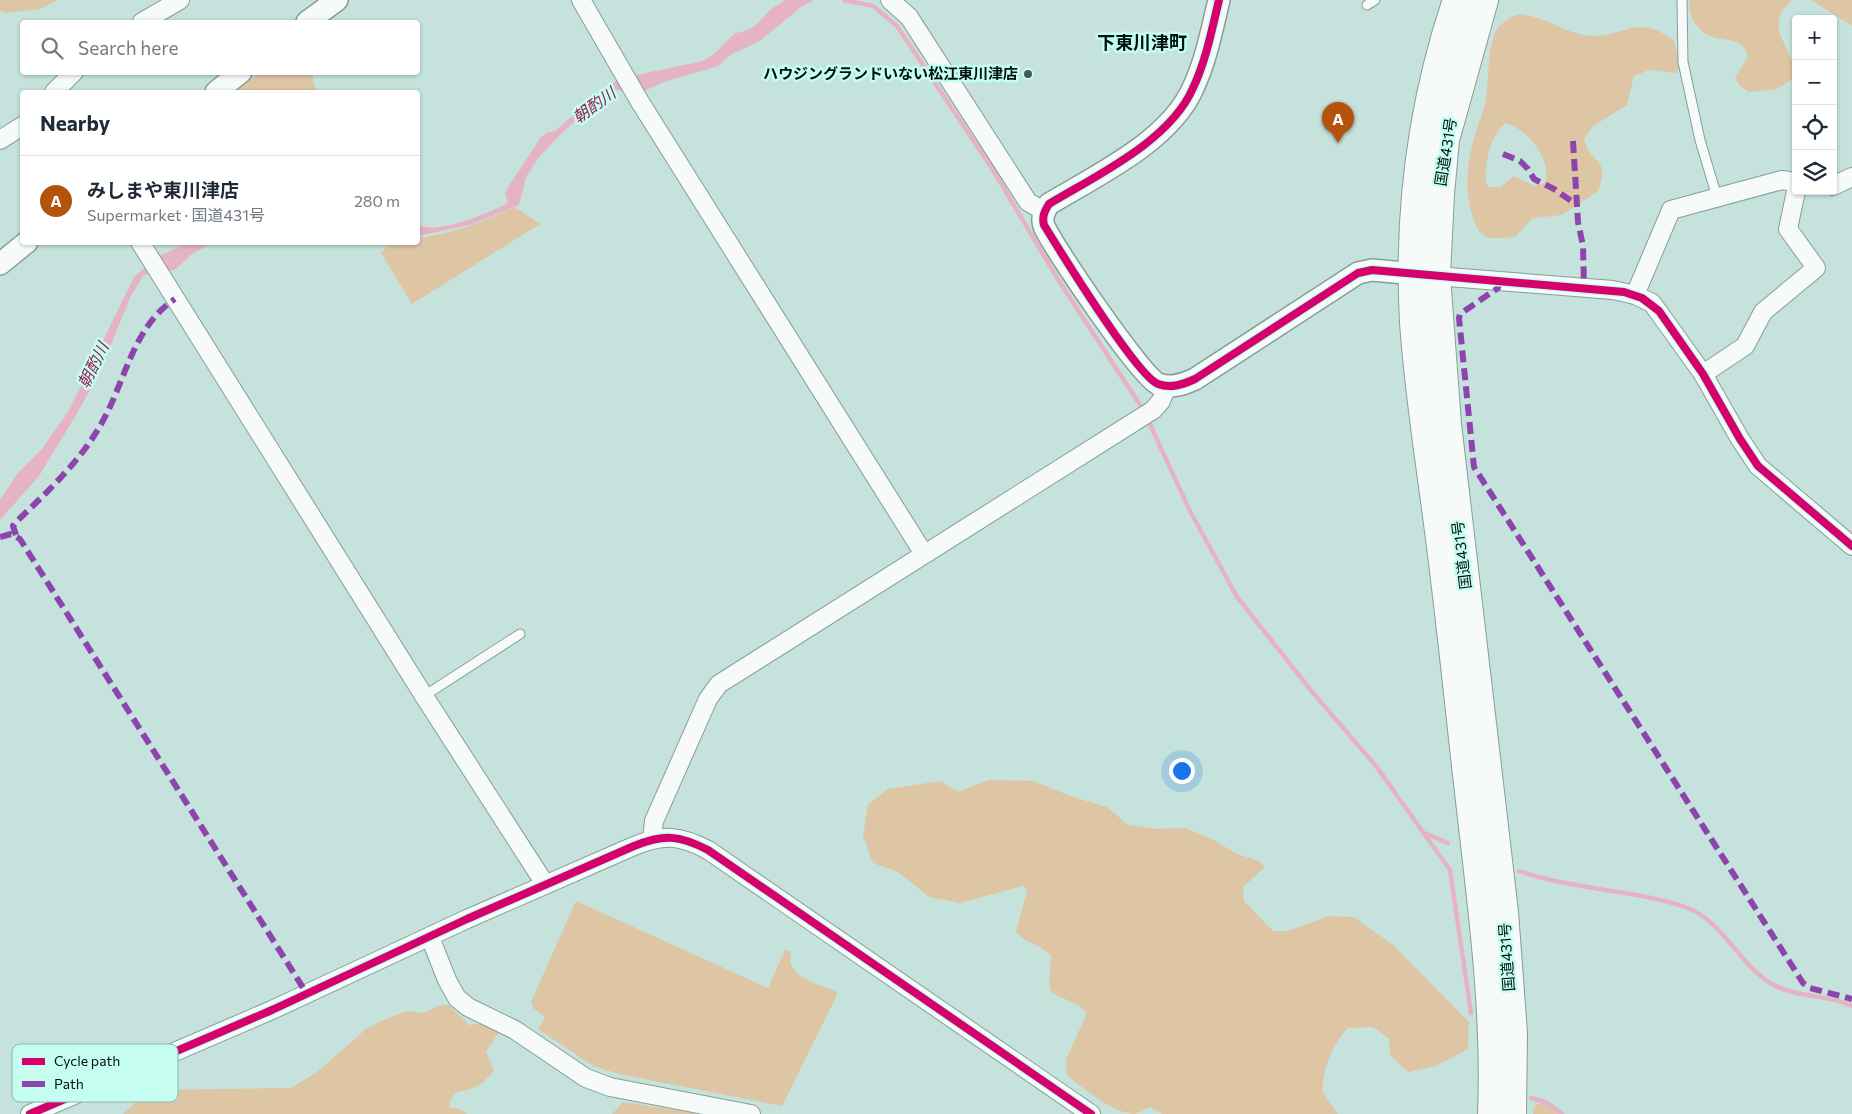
<!DOCTYPE html>
<meta charset="utf-8">
<style>
:root{--surface:#fff;--page:#f2f2f3;--text:#1f2937;--muted:#747a83;--line:#e0e1e3;--accent:#b45309}
body{margin:0;font-family:Commissioner,"Noto Sans JP",sans-serif;background:var(--page);color:var(--text)}
.controls{position:absolute;right:15px;top:15px;display:grid;overflow:hidden;border-radius:5px;box-shadow:0 1px 4px #0004}
.controls button{width:45px;height:45px;display:grid;place-items:center;padding:0;border:0;border-bottom:1px solid var(--line);background:var(--surface);color:var(--text);font:25px sans-serif}
.you{position:absolute;left:1181px;top:770px;width:18px;height:18px;margin:-12px;border:4px solid #fff;border-radius:50%;background:#1a73e8;box-shadow:0 0 0 8px #1a73e833}
.badge{display:grid;place-items:center;width:32px;height:32px;border-radius:50%;background:var(--accent);color:#fff;font-size:16px;font-weight:700}
.pin{position:absolute;translate:-50% -41px;filter:drop-shadow(0 1px 2px #0008)}
.pin::after{content:'';position:absolute;top:26px;width:18px;height:15px;background:inherit;clip-path:polygon(0 0,100% 0,50% 100%)}
.list{margin:0;padding:0;list-style:none}
h2{display:flex;justify-content:space-between;align-items:center;height:65px;margin:0;padding:0 20px;font-size:21px}
h2 small{font-size:16px;font-weight:400;color:var(--muted)}
.list li{display:grid;grid-template-columns:32px 1fr auto;gap:15px;align-items:center;box-sizing:border-box;height:90px;padding:0 20px;border-top:1px solid var(--line)}
.list b{display:block;font-size:19px;white-space:nowrap}
.list p{margin:0;font-size:16px;white-space:nowrap;color:var(--muted)}
.list em{font-size:16px;font-style:normal;color:var(--muted)}
.icon{flex:none;width:28px;height:28px;fill:none;stroke:currentColor;stroke-width:2;stroke-linecap:round;stroke-linejoin:round}
.map{position:relative;flex:none;width:1852px;height:1114px;overflow:hidden}
.search{position:absolute;background:var(--surface);box-shadow:0 1px 4px #0004;left:20px;top:20px;width:400px;height:55px;display:flex;align-items:center;gap:12px;box-sizing:border-box;padding:0 18px;border-radius:5px;color:var(--muted);font-size:19px}
.panel{position:absolute;background:var(--surface);box-shadow:0 1px 4px #0004;left:20px;top:90px;width:400px;height:155px;border-radius:5px}
.map>svg:first-child{display:block}
.green{fill:#dec5a4;fill-rule:evenodd}
.water{fill:#e6b3c5}
.lines{fill:none;stroke-linecap:round;stroke-linejoin:round}
.stream{stroke:#e6b3c5;stroke-width:4.5}
.service-casing{stroke:#869e98;stroke-width:11}
.minor-casing{stroke:#869e98;stroke-width:20}
.tertiary-casing{stroke:#869e98;stroke-width:24}
.trunk-casing{stroke:#869e98;stroke-width:30}
.service{stroke:#f6fbfa;stroke-width:9}
.minor{stroke:#f6fbfa;stroke-width:18}
.tertiary{stroke:#f6fbfa;stroke-width:21}
.trunk{stroke:#f6fbfa;stroke-width:28}
.quiet{stroke:#8e44ad;stroke-width:6;stroke-dasharray:12 6;stroke-linecap:butt}
.cycleway-casing{stroke:#c5fef0;stroke-width:11}
.cycleway{stroke:#d6006c;stroke-width:8}
.poi-dot{fill:#455a55;stroke:#c5fef0;stroke-width:2}
.labels{text-anchor:middle;stroke-width:5;stroke-linejoin:round;paint-order:stroke}
.poi-label{font-size:15px;font-weight:bold;fill:#00110d;stroke:#c5fef0;text-anchor:end}
.street-label{font-size:15px;fill:#00110d;stroke:#c5fef0}
.water-label{font-size:16px;font-style:italic;fill:#981b56;stroke:#c5fef0}
.quarter-label{font-size:18px;font-weight:bold;fill:#00110d;stroke:#c5fef0}
.key{fill:#c5fef0;stroke:#8ab7ac;stroke-width:1}
.key-label{font-size:14px;fill:#00110d}
</style>
<div class="map">
<svg width="1852" height="1114" viewBox="0 0 1852 1114">
<rect width="100%" height="100%" fill="#c5e3dc"/>
<!-- green -->
<g class="green">
<polygon points="0,0 58,0 40,9 5,13 0,10"/>
<path d="M1689,0H1792C1759,30 1797,46 1794,78L1777,89L1749,92L1739,85L1735,77L1748,57C1746,52 1745,47 1740,44C1735,40 1727,40 1721,39C1701,36 1688,20 1689,0Z"/>
<polygon points="1811,0 1852,0 1852,26"/>
<path d="M1518,14C1545,16 1561,31 1584,35C1623,41 1634,11 1674,40L1680,68L1675,73L1649,70L1634,76L1627,105L1593,126L1584,139C1591,166 1611,157 1598,191L1562,215L1533,218L1516,236C1491,240 1480,242 1472,215C1463,185 1468,155 1478,126C1480,119 1484,111 1485,104C1490,81 1486,55 1495,33C1500,23 1509,18 1518,14ZM1506,123C1529,130 1550,158 1546,182L1535,186L1514,176L1501,187H1488C1481,173 1491,131 1506,123Z"/>
<polygon points="259,73 313,73 313,82 317,92 234,92"/>
<path d="M515,207L540,224L412,304L381,253L390,243L418,242V238C453,234 483,222 515,207Z"/>
<path d="M989,780L1033,781L1073,797L1107,807L1128,825L1155,829L1185,828L1210,838L1237,854L1259,861L1265,867L1243,887L1244,901L1273,931H1288L1329,916L1354,917L1393,945L1469,1022L1468,1049L1436,1066L1408,1072L1390,1055L1389,1039L1373,1027L1348,1028C1330,1047 1325,1066 1322,1091L1338,1114H1162L1150,1107C1145,1109 1140,1113 1135,1114C1114,1114 1082,1088 1067,1075L1066,1060L1087,1013L1080,1006L1052,993L1049,982L1051,956C1041,944 1026,944 1016,932L1027,891L1023,886L960,903L929,897L898,872L873,863L863,836L868,805L888,789L941,781L958,792Z"/>
<path d="M576,901L768,988L785,950L790,951C791,955 790,960 791,964C796,979 822,986 836,991L837,995L782,1106L619,1074L593,1066L538,1029L545,1017L533,1008L531,1002Z"/>
<path d="M440,1005H449L469,1025L486,1023L500,1031L486,1052L494,1070C483,1085 475,1089 457,1092L450,1100L449,1107L460,1109L467,1114H123L148,1090L291,1088L317,1072L366,1029L383,1020L408,1011L424,1013Z"/>
<polygon points="623,1102 701,1114 612,1114"/>
<polygon points="1543,1103 1560,1114 1533,1114 1533,1110 1536,1105"/>
</g>
<!-- water -->
<g class="water">
<path d="M785,0H814L801,7L760,41L730,55L718,66L664,82L642,92L628,93L618,90L606,94L564,131L540,156L526,177L519,205L470,225L418,236V224C435,236 489,213 506,204L508,202L505,194L508,187L541,137L548,132L555,131L604,88L622,78L703,61L714,54L735,33C752,31 757,24 768,12C773,7 780,4 785,0Z"/>
<polygon points="187,243 213,243 193,253 176,269 166,272 150,272 143,276 130,298 100,372 76,415 39,476 0,520 0,500 17,474 42,449 69,410 134,277 157,257"/>
</g>
<g class="lines">
<!-- stream -->
<g class="stream">
<polyline points="844,0 873,6 897,26 993,170 1059,281 1144,411"/>
<polyline points="1147,418 1190,511 1237,597 1313,693 1376,766 1450,870 1471,1013"/>
<polyline points="1427,834 1448,843"/>
<path d="M1519,871C1573,890 1631,889 1685,907C1724,921 1738,964 1772,984C1797,998 1827,994 1852,1006"/>
<polyline points="1531,1098 1547,1103 1562,1114"/>
</g>
<defs>
<g id="service">
<polyline points="1682,0 1683,62 1700,140 1717,197"/>
<polyline points="1367,5 1375,0"/>
<polyline points="424,696 520,634"/>
</g>
<g id="minor">
<polyline points="581,0 640,102 924,554"/>
<polyline points="890,0 909,17 1028,202 1044,211"/>
<polyline points="142,22 180,0"/>
<polyline points="54,92 74,72"/>
<polyline points="0,140 22,126"/>
<polyline points="1833,186 1852,177"/>
<polyline points="140,242 424,696 545,884"/>
<polyline points="1436,276 1613,290 1635,295 1652,303 1703,374 1740,439 1758,466 1852,546"/>
<polyline points="1635,295 1671,210 1782,180 1796,182"/>
<polyline points="1703,374 1745,346 1763,312 1816,268 1788,229 1796,191"/>
<polyline points="652,839 654,821 708,699 719,684 1153,410 1161,401 1167,386"/>
<polyline points="430,937 447,980 457,998 468,1007 515,1030 586,1078 610,1087 751,1114"/>
<path d="M30,1114L272,1010L467,919L634,846C664,834 679,835 708,850L1091,1114"/>
</g>
<g id="tertiary">
<path d="M1219,0C1212,29 1206,61 1193,88C1170,141 1097,175 1049,204C1044,211 1041,218 1044,226C1052,246 1143,379 1158,384C1171,389 1184,384 1195,379L1358,273L1372,270L1426,275"/>
<polyline points="307,22 337,0"/>
<polyline points="216,92 241,72"/>
<polyline points="0,264 27,242"/>
</g>
<g id="trunk">
<path d="M1457,0C1422,104 1408,213 1414,322C1419,398 1432,472 1441,547C1453,640 1462,734 1473,827C1484,922 1496,1018 1492,1114"/>
<polyline points="1484,0 1445,140 1440,194 1436,276 1447,424 1504,912 1513,1033 1512,1114"/>
</g>
</defs>
<!-- service casing -->
<use href="#service" class="service-casing"/>
<!-- minor casing -->
<use href="#minor" class="minor-casing"/>
<!-- tertiary casing -->
<use href="#tertiary" class="tertiary-casing"/>
<!-- trunk casing -->
<use href="#trunk" class="trunk-casing"/>
<!-- service -->
<use href="#service" class="service"/>
<!-- minor -->
<use href="#minor" class="minor"/>
<!-- tertiary -->
<use href="#tertiary" class="tertiary"/>
<!-- trunk -->
<use href="#trunk" class="trunk"/>
<!-- quiet -->
<g class="quiet">
<polyline points="1573,141 1578,222 1583,246 1584,287"/>
<polyline points="1503,154 1520,161 1528,169 1534,179 1554,189 1577,205"/>
<polyline points="1500,281 1498,288 1460,314 1459,318 1474,467 1803,983 1810,988 1852,999"/>
<path d="M16,535L13,526L15,523C46,493 78,464 100,426C125,384 132,327 175,299"/>
<polyline points="0,537 11,534 20,539 307,994"/>
</g>
<defs>
<g id="cycleway">
<path d="M1219,0C1212,29 1206,61 1193,88C1170,141 1097,175 1049,204C1044,212 1042,217 1044,225C1060,251 1137,376 1158,384C1171,389 1184,384 1195,379L1358,273L1372,270L1624,292L1642,298L1659,311L1703,374L1740,439L1758,466L1852,546"/>
<path d="M30,1114L272,1010L467,919L634,846C664,834 679,835 708,850L1091,1114"/>
</g>
</defs>
<!-- cycleway casing -->
<use href="#cycleway" class="cycleway-casing"/>
<!-- cycleway -->
<use href="#cycleway" class="cycleway"/>
</g>
<!-- markers -->
<circle class="poi-dot" cx="1028" cy="74" r="5"/>
<g class="labels">
<!-- poi labels -->
<g class="poi-label">
<text x="1018" y="79">ハウジングランドいない松江東川津店</text>
</g>
<!-- street labels -->
<g class="street-label">
<text transform="translate(1446 152) rotate(-81)" y="5">国道431号</text>
<text transform="translate(1462 555) rotate(-97)" y="5">国道431号</text>
<text transform="translate(1507 957) rotate(-94)" y="5">国道431号</text>
</g>
<!-- water labels -->
<g class="water-label">
<text transform="translate(594 105) rotate(-36)" y="6">朝酌川</text>
<text transform="translate(93 365) rotate(-64)" y="6">朝酌川</text>
</g>
<!-- quarter labels -->
<g class="quarter-label">
<text x="1142" y="49">下東川津町</text>
</g>
</g>
<!-- legend -->
<rect x="12" y="1044" width="166" height="58" rx="8" class="key"/>
<rect x="22" y="1058" width="23" height="7" fill="#d6006c"/>
<rect x="22" y="1081" width="23" height="6" fill="#8e44ad"/>
<g class="key-label">
<text x="54" y="1066">Cycle path</text>
<text x="54" y="1089">Path</text>
</g>
</svg>
<div class="controls">
<button>+</button>
<button>−</button>
<button><svg class="icon" aria-label="locate" viewBox="0 0 24 24"><circle cx="12" cy="12" r="6"/><path d="M12 2v4M12 18v4M2 12h4M18 12h4"/></svg></button>
<button><svg class="icon" aria-label="layers" viewBox="0 0 24 24"><path d="M12 4l9 5-9 5-9-5zM3 14l9 5 9-5"/></svg></button>
</div>
<div class="you"></div>
<div class="pin badge" style="left:1338px;top:143px">A</div>
<div class="search"><svg class="icon" aria-label="search" viewBox="0 0 24 24"><circle cx="10" cy="10" r="6"/><path d="M15 15l6 6"/></svg>Search here</div>
<section class="panel">
<h2>Nearby<small></small></h2>
<ul class="list">
<li><span class="badge">A</span><div><b>みしまや東川津店</b><p>Supermarket · 国道431号</p></div><em>280 m</em></li>
</ul>
</section>
</div>
